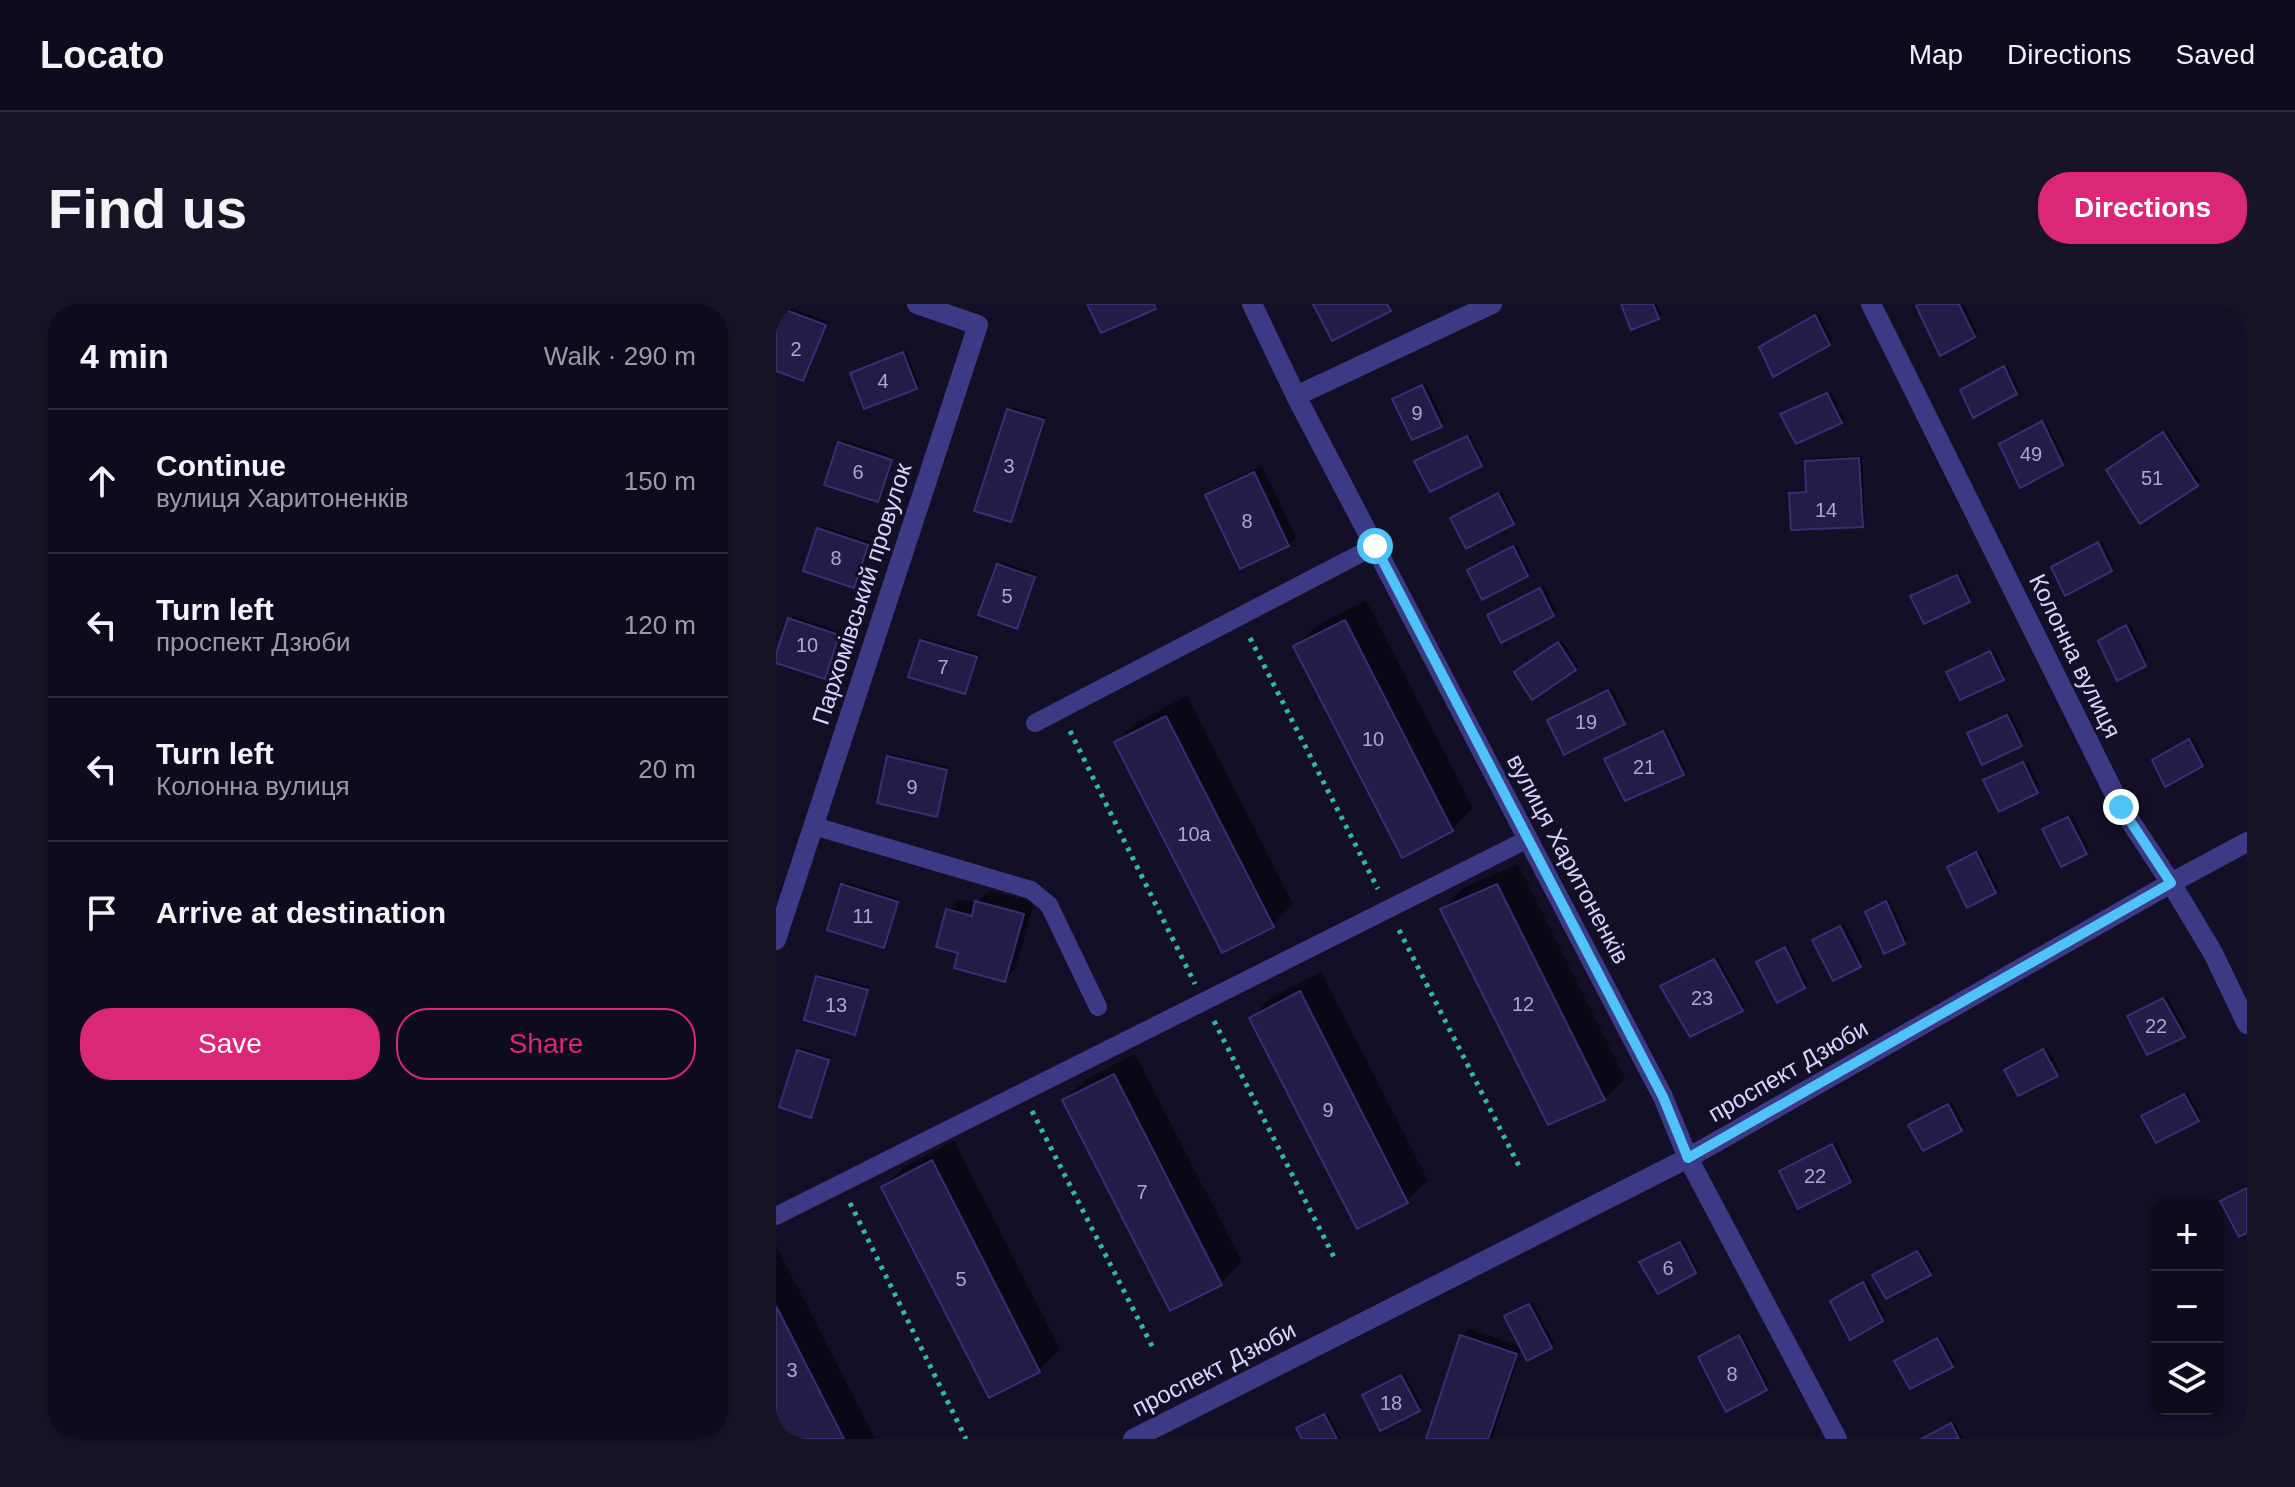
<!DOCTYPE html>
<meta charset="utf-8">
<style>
:root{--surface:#0e0b1c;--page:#171425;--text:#f1f3f6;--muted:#9b9ba3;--line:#2e2b3b;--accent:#db2777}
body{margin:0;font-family:Helvetica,sans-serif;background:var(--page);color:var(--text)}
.controls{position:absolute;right:24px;bottom:24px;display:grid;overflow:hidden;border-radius:16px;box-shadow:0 2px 6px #0004}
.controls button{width:72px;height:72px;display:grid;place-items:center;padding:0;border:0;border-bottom:2px solid var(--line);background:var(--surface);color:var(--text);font:40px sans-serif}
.stop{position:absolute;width:24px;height:24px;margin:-18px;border:6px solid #4fc3f7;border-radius:50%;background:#fff}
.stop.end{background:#4fc3f7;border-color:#fff;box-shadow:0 2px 8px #0008}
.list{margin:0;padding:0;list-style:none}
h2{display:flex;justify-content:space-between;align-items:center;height:104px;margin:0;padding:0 32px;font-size:34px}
h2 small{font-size:26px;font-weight:400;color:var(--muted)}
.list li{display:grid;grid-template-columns:52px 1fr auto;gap:24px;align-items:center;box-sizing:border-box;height:144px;padding:0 32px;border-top:2px solid var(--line)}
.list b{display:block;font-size:30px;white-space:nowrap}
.list p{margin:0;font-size:26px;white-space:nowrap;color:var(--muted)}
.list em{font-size:26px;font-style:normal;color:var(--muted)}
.actions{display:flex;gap:16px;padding:24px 32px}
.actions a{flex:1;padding:18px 0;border:2px solid var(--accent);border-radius:32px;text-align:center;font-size:28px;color:var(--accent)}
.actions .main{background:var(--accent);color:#fff}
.icon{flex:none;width:44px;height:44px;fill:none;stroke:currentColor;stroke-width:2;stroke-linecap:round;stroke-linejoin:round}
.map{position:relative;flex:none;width:1471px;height:1135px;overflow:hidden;border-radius:32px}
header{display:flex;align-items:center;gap:48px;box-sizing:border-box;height:112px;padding:0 40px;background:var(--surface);border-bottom:2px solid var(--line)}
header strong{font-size:38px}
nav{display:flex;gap:44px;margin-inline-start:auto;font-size:28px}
.intro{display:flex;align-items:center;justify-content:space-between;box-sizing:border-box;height:192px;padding:0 48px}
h1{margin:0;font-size:56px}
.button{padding:20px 36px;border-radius:32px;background:var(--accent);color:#fff;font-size:28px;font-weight:700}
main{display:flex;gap:48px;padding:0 48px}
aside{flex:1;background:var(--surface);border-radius:32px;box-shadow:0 2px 6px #0004}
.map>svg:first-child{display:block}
.shadow{fill:#0007}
.building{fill:#241b47;stroke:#3b2d73;stroke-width:2}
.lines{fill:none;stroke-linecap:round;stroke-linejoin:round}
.path{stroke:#2fb8b0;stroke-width:5;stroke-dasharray:4 6;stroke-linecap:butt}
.service{stroke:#3d3a85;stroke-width:18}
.minor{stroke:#3d3a85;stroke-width:20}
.route{stroke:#4fc3f7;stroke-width:10}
.labels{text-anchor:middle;stroke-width:6;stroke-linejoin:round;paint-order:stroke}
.number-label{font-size:20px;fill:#aca6d1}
.street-label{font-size:24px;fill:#d9d4ff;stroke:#130f26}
</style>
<header>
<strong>Locato</strong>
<nav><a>Map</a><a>Directions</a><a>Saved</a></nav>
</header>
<div class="intro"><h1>Find us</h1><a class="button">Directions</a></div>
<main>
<aside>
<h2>4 min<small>Walk · 290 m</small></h2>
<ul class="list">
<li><svg class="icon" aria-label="ahead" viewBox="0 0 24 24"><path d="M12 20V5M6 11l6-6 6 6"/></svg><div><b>Continue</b><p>вулиця Харитоненків</p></div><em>150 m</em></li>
<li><svg class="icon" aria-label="left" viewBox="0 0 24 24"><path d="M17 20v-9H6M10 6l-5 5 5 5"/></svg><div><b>Turn left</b><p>проспект Дзюби</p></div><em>120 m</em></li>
<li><svg class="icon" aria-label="left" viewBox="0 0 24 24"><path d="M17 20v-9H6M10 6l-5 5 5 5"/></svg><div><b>Turn left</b><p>Колонна вулиця</p></div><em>20 m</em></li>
<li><svg class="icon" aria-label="arrive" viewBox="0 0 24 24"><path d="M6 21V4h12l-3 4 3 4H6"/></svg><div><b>Arrive at destination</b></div></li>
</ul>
<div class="actions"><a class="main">Save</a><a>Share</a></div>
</aside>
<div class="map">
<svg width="1471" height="1135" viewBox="0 0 1471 1135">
<rect width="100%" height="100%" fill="#130f26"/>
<!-- shadow -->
<g class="shadow">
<polygon points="847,0 881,0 885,10 881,14"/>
<polygon points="1144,0 1187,0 1201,28 1198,32"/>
<polygon points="12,3 52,18 27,75 0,65 0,29"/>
<polygon points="1043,10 1056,36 1053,40 988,41"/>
<polygon points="130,47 143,80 140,83 77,69"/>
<polygon points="1231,61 1243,86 1240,89 1189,83"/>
<polygon points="650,80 668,118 637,134 619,95"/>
<polygon points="1054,87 1068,114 1065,117 1010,108"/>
<polygon points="236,103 270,113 234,216 233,106"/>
<polygon points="1269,116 1289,156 1286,160 1225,140"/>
<polygon points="1391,127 1424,177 1421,180 1335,163"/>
<polygon points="694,131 708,158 705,161 641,157"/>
<polygon points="67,136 117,152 101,196 64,139"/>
<polygon points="1086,152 1089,218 1086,221 1015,190 1018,186 1032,186 1031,158 1034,154"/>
<polygon points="486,162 520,233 512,241 432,191 439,184"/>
<polygon points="725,188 740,216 736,219 680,211"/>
<polygon points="46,222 94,238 78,282 43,226"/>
<polygon points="1325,237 1338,262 1335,265 1280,261"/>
<polygon points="741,241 754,268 751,271 697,263"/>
<polygon points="226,258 261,270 240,322 223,261"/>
<polygon points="1184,269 1196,293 1193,297 1140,290"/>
<polygon points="768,282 780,307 777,311 717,308"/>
<polygon points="590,296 697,504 676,525 520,343 540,322"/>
<polygon points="17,312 65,328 48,373 0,357"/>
<polygon points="1354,320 1372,357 1368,360 1324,337"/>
<polygon points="149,334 203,350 189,388 146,337"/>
<polygon points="786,337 802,362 799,365 743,365"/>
<polygon points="1218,345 1230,371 1185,393 1173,368"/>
<polygon points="835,384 851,415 847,419 777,414"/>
<polygon points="411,392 517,600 496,621 340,438 361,418"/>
<polygon points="1234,409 1248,437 1245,440 1193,429"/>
<polygon points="890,426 910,466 850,495 831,455"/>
<polygon points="1417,434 1429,458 1426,461 1381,453"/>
<polygon points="116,450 173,463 163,508 160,511 113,453"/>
<polygon points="1252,458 1264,485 1261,488 1210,477"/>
<polygon points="1296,511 1313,546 1310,549 1272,522"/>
<polygon points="1203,547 1222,584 1219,587 1176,560"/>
<polygon points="742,560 849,774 828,795 666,605 687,584"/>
<polygon points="70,578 124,595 108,642 67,581"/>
<polygon points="213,587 258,598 240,664 229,675 184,647 172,606 183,595 200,599"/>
<polygon points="1113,595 1131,635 1128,638 1091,608"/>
<polygon points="1068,620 1087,658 1084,661 1042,634"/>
<polygon points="1012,641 1031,680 1028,683 986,655"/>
<polygon points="941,654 969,702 966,705 887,682"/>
<polygon points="545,668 652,876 631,897 475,714 496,693"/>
<polygon points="45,670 94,683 82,725 79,728 42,673"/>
<polygon points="1391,692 1410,728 1407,731 1356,709"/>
<polygon points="26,744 54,753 35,812 23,747"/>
<polygon points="1271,744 1284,767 1281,770 1230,766"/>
<polygon points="359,750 466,958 445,979 288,796 309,776"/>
<polygon points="1411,788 1425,813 1421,816 1371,809"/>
<polygon points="1176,798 1188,822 1148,845 1138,818"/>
<polygon points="178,837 284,1045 263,1066 107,884 128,863"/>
<polygon points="1060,839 1077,874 1074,877 1005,867"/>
<polygon points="907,936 922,965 919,968 869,955"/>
<polygon points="0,941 99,1135 5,1135 0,1125"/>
<polygon points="1145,945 1157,966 1154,970 1102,968"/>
<polygon points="1091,976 1109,1012 1106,1015 1059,994"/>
<polygon points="756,998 778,1039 775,1042 746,1043 716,1135 652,1135 686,1032 693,1025 746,1043 733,1009"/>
<polygon points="966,1030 993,1082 990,1085 924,1053"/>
<polygon points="1164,1033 1179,1058 1176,1061 1124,1055"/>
<polygon points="628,1069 646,1103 642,1106 588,1091"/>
<polygon points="551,1109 565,1135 528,1135 526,1121"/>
<polygon points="1178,1118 1188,1135 1147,1135 1150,1133"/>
</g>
<!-- building -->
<g class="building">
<polygon points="311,0 378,0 380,5 325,29"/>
<polygon points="537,0 611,0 615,7 556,37"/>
<polygon points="845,0 877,0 883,15 855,26"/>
<polygon points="1143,0 1183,0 1199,33 1164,52 1140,2"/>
<polygon points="7,5 50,21 27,77 0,67 0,23"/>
<polygon points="1039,11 1054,41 997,73 983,43"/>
<polygon points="127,48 141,85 88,105 74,69"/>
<polygon points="1228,62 1241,90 1197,114 1184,86"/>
<polygon points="646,81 666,123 636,136 616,95"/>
<polygon points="1051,89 1066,119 1020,140 1004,110"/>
<polygon points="231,105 268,116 235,218 198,207"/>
<polygon points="1266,117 1287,161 1244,184 1223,140"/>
<polygon points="1387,128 1422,182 1364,220 1330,166"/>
<polygon points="691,132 706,162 654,188 638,157"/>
<polygon points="62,138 116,156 102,198 48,181"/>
<polygon points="1083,154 1087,223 1015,226 1013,189 1030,188 1029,157"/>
<polygon points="478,168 513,242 464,265 429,191"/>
<polygon points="722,189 738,220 690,245 674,214"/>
<polygon points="41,224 92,241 78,284 27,267"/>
<polygon points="1322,238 1336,267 1289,292 1275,263"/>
<polygon points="737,242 752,272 706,296 691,266"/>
<polygon points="221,260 259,273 241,325 202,311"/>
<polygon points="1181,271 1194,298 1148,320 1134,292"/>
<polygon points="764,284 778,312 725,339 711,311"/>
<polygon points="12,314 63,331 49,375 0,359 0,350"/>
<polygon points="569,316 677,527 626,554 517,342"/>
<polygon points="1350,321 1370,362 1341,377 1322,337"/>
<polygon points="144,336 201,353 189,390 132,373"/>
<polygon points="782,338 800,366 756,396 738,368"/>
<polygon points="1214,347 1228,376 1184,396 1170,368"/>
<polygon points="832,386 849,420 788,451 771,416"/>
<polygon points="1231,411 1246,442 1206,461 1191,429"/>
<polygon points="390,412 498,623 446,649 338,438"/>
<polygon points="887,427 908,471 849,497 828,455"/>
<polygon points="1413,435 1427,462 1389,483 1376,456"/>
<polygon points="111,452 171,466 161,513 101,499"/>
<polygon points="1247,458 1262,489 1223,508 1207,476"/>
<polygon points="1292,513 1311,550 1285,563 1266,525"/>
<polygon points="1200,548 1220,589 1191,604 1171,563"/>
<polygon points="65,580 122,598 108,644 51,626"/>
<polygon points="721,580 829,796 772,821 664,605"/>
<polygon points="199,597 248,610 229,678 178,664 182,649 160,643 170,605 196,612"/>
<polygon points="1110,597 1129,640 1108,650 1089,608"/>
<polygon points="1064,622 1085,663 1057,677 1036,636"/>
<polygon points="1009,643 1029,684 1001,699 980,658"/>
<polygon points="938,655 967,707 914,733 884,682"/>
<polygon points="40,672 92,686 79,731 28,716"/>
<polygon points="524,687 632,899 581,925 473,714"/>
<polygon points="1387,694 1409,733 1371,751 1351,712"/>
<polygon points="1267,745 1282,772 1242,792 1228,766"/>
<polygon points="21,746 53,756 35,814 3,803"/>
<polygon points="338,770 446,981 394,1007 286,796"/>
<polygon points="1408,790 1423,817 1380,839 1365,812"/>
<polygon points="1172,800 1186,827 1147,847 1132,821"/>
<polygon points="1056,840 1075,878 1022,905 1003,867"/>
<polygon points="156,856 264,1068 213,1094 105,883"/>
<polygon points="1471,884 1471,929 1463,933 1444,897"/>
<polygon points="904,938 920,969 882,990 863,958"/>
<polygon points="1141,947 1155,971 1110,995 1096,971"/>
<polygon points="1087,978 1107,1017 1074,1036 1054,997"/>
<polygon points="753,1000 776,1044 751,1057 728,1012"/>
<polygon points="0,1002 68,1135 3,1135 0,1129"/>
<polygon points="684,1031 741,1050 712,1135 650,1135"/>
<polygon points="963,1031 991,1086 950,1108 922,1053"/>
<polygon points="1161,1034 1177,1063 1134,1085 1118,1057"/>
<polygon points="625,1071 644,1107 604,1127 586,1091"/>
<polygon points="548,1110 561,1135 526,1135 520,1124"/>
<polygon points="1175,1119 1183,1135 1145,1135"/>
</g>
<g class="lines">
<!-- path -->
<g class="path">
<polyline points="474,334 602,585"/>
<polyline points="294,427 419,680"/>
<polyline points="623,626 744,864"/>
<polyline points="438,717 559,955"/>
<polyline points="256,807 377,1044"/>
<polyline points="74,899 190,1135"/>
</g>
<!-- service -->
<g class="service">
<polyline points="259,419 599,242"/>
<polyline points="38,522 255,586 273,601 322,703"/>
<polyline points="0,912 752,535"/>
</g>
<!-- minor -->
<g class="minor">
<polyline points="476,0 520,92 887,793 912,854 1061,1135"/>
<polyline points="1095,0 1345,503 1395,579 1437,649 1471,720"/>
<polyline points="520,92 716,0"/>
<polyline points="0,636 202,21 141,0"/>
<polyline points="357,1135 912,854 1395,579 1471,538"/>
</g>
</g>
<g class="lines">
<!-- route -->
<polyline class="route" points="599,242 887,793 912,854 1395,579 1345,503"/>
</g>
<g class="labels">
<!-- number labels -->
<g class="number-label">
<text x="20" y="52">2</text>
<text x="107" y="84">4</text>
<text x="641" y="116">9</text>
<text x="1255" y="157">49</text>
<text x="233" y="169">3</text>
<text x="82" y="175">6</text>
<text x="1376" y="181">51</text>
<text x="1050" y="213">14</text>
<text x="471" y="224">8</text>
<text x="60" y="261">8</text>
<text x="231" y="299">5</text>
<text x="31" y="348">10</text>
<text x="167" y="370">7</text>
<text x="810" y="425">19</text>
<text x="597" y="442">10</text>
<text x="868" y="470">21</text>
<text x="136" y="490">9</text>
<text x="418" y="537">10а</text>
<text x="87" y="619">11</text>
<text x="926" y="701">23</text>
<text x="747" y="707">12</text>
<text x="60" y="708">13</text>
<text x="1380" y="729">22</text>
<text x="552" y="813">9</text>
<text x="1039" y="879">22</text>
<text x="366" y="895">7</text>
<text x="892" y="971">6</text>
<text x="185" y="982">5</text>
<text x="16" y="1073">3</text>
<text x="956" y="1077">8</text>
<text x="615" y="1106">18</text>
</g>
<!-- street labels -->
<g class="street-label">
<text transform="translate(86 290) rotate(-72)" y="8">Пархомівський провулок</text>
<text transform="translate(1299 352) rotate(64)" y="8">Колонна вулиця</text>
<text transform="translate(792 555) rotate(62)" y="8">вулиця Харитоненків</text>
<text transform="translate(1012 767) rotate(-30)" y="8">проспект Дзюби</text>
<text transform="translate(438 1065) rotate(-27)" y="8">проспект Дзюби</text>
</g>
</g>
</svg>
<div class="controls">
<button>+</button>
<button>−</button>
<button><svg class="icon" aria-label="layers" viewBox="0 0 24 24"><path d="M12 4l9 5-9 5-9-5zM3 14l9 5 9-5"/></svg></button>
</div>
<div class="stop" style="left:599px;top:242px"></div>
<div class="stop end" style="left:1345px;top:503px"></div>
</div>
</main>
